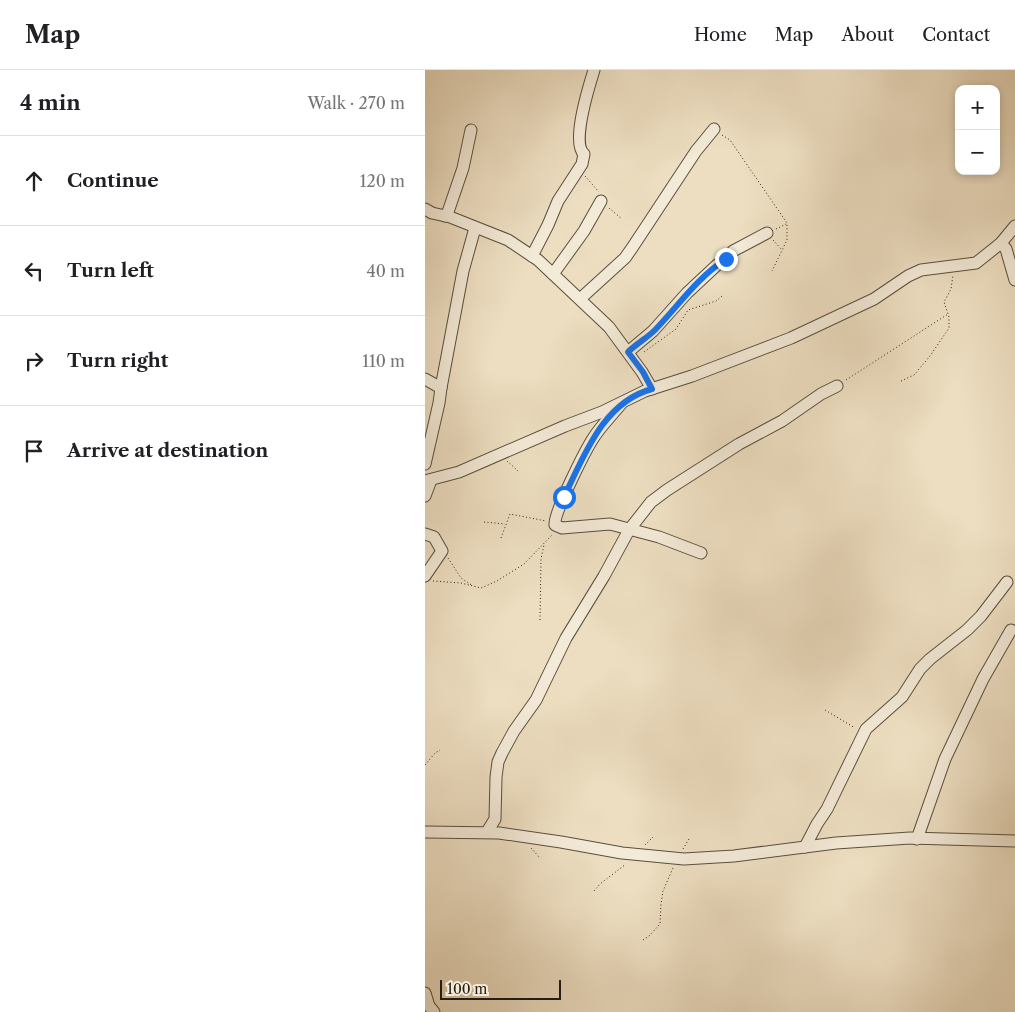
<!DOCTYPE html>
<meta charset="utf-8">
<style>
:root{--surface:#fff;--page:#f2f2f2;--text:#202124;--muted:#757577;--line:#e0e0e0}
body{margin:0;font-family:"Libre Caslon Text",serif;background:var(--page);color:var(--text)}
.controls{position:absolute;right:15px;top:15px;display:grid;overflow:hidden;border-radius:10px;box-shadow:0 2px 8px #0003}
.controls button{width:45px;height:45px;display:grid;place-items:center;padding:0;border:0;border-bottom:1px solid var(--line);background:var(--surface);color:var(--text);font:25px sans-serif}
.scale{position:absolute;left:15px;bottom:12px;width:121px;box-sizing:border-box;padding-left:5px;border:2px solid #271f14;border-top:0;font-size:14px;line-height:18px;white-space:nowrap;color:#271f14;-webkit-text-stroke:4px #f3ead7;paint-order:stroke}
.stop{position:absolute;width:15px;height:15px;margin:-11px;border:4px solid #1a73e8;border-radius:50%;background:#fff}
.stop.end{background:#1a73e8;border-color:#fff;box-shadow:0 1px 5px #0008}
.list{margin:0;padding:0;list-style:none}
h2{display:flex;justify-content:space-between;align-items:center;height:65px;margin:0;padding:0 20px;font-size:21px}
h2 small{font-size:16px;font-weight:400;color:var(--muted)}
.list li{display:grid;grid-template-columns:32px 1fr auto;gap:15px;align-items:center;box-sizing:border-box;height:90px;padding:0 20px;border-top:1px solid var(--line)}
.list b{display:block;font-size:19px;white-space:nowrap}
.list em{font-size:16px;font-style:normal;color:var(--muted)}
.icon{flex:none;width:28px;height:28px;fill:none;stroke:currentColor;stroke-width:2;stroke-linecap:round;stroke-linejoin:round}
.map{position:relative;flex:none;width:590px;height:942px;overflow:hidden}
header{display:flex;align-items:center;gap:30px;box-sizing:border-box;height:70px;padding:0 25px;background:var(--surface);border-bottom:1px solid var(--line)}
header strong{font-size:24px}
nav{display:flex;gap:28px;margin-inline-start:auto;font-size:18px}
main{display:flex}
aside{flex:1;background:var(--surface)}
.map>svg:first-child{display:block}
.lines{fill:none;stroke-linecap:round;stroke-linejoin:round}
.minor-casing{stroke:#584f3f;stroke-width:13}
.path{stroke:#271f14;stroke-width:1;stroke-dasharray:1 2.5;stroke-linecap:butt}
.minor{stroke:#f3ead7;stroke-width:11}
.route{stroke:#1a73e8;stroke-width:6}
</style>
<header>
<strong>Map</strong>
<nav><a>Home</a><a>Map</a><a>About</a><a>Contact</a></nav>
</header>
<main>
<aside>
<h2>4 min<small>Walk · 270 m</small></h2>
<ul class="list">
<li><svg class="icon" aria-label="ahead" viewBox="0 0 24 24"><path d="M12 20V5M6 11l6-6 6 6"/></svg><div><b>Continue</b></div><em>120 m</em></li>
<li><svg class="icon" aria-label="left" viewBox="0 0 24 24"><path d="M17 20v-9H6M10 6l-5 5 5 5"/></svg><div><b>Turn left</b></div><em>40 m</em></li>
<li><svg class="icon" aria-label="right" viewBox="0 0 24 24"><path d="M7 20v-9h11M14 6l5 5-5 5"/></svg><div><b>Turn right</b></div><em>110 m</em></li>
<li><svg class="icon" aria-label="arrive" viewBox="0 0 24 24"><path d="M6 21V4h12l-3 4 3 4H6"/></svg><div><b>Arrive at destination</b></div></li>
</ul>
</aside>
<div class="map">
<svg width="590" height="942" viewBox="0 0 590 942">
<rect width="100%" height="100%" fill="#eddec1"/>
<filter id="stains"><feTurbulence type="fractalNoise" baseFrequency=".004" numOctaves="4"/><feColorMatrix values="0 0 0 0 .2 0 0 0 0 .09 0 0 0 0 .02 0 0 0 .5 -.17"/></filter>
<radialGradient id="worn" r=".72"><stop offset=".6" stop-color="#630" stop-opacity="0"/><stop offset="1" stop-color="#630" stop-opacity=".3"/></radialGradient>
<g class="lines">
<defs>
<g id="minor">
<polyline points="0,139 7,143 25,147 83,170 113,190 184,257 217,302 227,319"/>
<polyline points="20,146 23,142 38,98 46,60"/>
<polyline points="576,173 581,179 590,210"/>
<path d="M107,186L123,155L133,131L157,94L159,84C146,73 164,16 169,0"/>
<polyline points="128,204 159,161 176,131"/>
<polyline points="155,229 200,188 207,178 271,81 289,59"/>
<polyline points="203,282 228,261 262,223 292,195 301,189 308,181 342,163"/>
<polyline points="0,309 16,318 14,333 0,394"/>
<polyline points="16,318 38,201 50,158"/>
<path d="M196,334C187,345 176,356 169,367C161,379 128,444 130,455L137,458L185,454L234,467L276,483"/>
<polyline points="0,411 34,402 140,356 177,342 220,321 267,306 366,268 449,229 483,206 496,200 551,193 576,173 590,156"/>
<polyline points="0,426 6,410"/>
<polyline points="0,464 9,467 17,481 0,506"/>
<polyline points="0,762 74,763 136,772 197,783 259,789 309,786 411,773 485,768 590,771"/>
<polyline points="62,762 70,749 71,707 73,692 77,683 89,661 111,630 141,568 179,506 204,460 226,432 242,420 314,374 357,351 396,324 412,316"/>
<polyline points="492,769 520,689 558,609 586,560"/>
<polyline points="380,777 392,754 402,739 441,659 477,627 495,599 505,589 542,560 556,546 582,512"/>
<polyline points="0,923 4,936 9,942"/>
</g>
</defs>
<!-- minor casing -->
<use href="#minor" class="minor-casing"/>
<!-- path -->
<g class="path">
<polyline points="297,65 305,70 362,153 362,170 347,201"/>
<polyline points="160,106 174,122"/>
<polyline points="184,138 197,149"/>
<polyline points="351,159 361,154"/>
<polyline points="348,170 357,180"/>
<polyline points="219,282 251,259 263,240 291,231 297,226"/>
<polyline points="421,310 523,244"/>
<polyline points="476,311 489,305 505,286 524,258 524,247 519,232 526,219 528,205"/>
<polyline points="82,391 93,401"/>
<polyline points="59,452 80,454"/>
<polyline points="76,468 85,444 121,451"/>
<polyline points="23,488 36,508 48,516"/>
<polyline points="8,511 36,513 56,518 72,511 99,494 127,465"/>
<polyline points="115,550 116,489 119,475"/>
<polyline points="400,640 430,658"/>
<polyline points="0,695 10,683 15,680"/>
<polyline points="220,775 228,767"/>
<polyline points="106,778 115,788"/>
<polyline points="258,779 264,769"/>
<polyline points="169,821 175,814 201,794"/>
<polyline points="218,870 224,866 235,854 236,834 238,821 248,798"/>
</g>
<!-- minor -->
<use href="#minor" class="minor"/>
</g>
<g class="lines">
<!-- route -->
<path class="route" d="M139,427C159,386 178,332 227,319L218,302L203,282C211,274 222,268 230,260C253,236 273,207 301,189"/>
</g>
<rect width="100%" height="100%" filter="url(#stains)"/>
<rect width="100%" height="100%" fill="url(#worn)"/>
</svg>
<div class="controls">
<button>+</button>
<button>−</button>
</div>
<div class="scale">100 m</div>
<div class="stop" style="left:139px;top:427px"></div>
<div class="stop end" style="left:301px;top:189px"></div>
</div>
</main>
